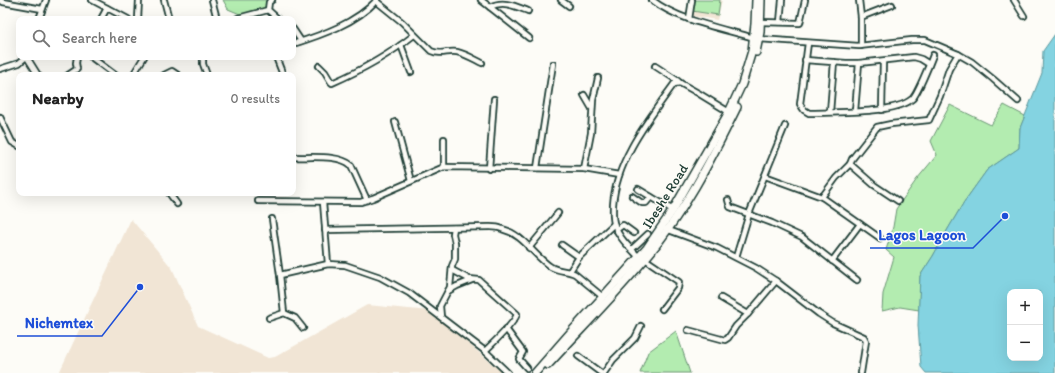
<!DOCTYPE html>
<meta charset="utf-8">
<style>
:root{--surface:#fff;--page:#f6f6f6;--text:#222;--muted:#767676;--line:#e0e0e0}
body{margin:0;font-family:Itim,sans-serif;background:var(--page);color:var(--text)}
.controls{position:absolute;right:12px;bottom:12px;display:grid;overflow:hidden;border-radius:8px;box-shadow:0 4px 16px #0002}
.controls button{width:36px;height:36px;display:grid;place-items:center;padding:0;border:0;border-bottom:1px solid var(--line);background:var(--surface);color:var(--text);font:20px sans-serif}
.list{margin:0;padding:0;list-style:none}
h2{display:flex;justify-content:space-between;align-items:center;height:52px;margin:0;padding:0 16px;font-size:17px}
h2 small{font-size:13px;font-weight:400;color:var(--muted)}
.icon{flex:none;width:22px;height:22px;fill:none;stroke:currentColor;stroke-width:2;stroke-linecap:round;stroke-linejoin:round}
.map{position:relative;flex:none;width:1055px;height:373px;overflow:hidden}
.search{position:absolute;background:var(--surface);box-shadow:0 4px 16px #0002;left:16px;top:16px;width:280px;height:44px;display:flex;align-items:center;gap:10px;box-sizing:border-box;padding:0 14px;border-radius:8px;color:var(--muted);font-size:15px}
.panel{position:absolute;background:var(--surface);box-shadow:0 4px 16px #0002;left:16px;top:72px;width:280px;height:124px;border-radius:8px}
.map>svg:first-child{display:block}
.built{fill:#f1e5d5}
.green{fill:#b3ecb0;stroke:#699472}
.water{fill:#84d3e1;stroke:#5c979c;fill-rule:evenodd}
.lines{fill:none;stroke-linecap:round;stroke-linejoin:round}
.street-casing{stroke:#1f3d34;stroke-width:8}
.secondary-casing{stroke:#1f3d34;stroke-width:10}
.street{stroke:#fdfcf7;stroke-width:4.5}
.secondary{stroke:#fdfcf7;stroke-width:7}
.labels{text-anchor:middle;stroke-width:3;stroke-linejoin:round;paint-order:stroke}
.street-label{font-size:14px;fill:#1f3d34;stroke:#fdfcf7}
.leader{fill:none;stroke:#1d4ed8;stroke-width:1.5}
.callout-dot{fill:#1d4ed8;stroke:#fdfcf7;stroke-width:1.5}
.callout-label{font-size:15px;text-anchor:middle;font-weight:bold;fill:#1d4ed8;stroke:#fdfcf7;stroke-width:3;stroke-linejoin:round;paint-order:stroke}
</style>
<div class="map">
<svg width="1055" height="373" viewBox="0 0 1055 373">
<rect width="100%" height="100%" fill="#fdfcf7"/>
<filter id="ink" filterUnits="userSpaceOnUse"><feTurbulence type="fractalNoise" baseFrequency=".025" numOctaves="2"/><feDisplacementMap in="SourceGraphic" scale="8" xChannelSelector="R" yChannelSelector="G"/><feConvolveMatrix kernelMatrix="1 2 1 2 8 2 1 2 1" color-interpolation-filters="sRGB"/></filter>
<g filter="url(#ink)">
<!-- built -->
<g class="built">
<polygon points="694,0 722,0 717,20 693,16 691,14"/>
<polygon points="131,219 172,268 198,326 268,358 275,357 367,305 430,311 503,373 59,373"/>
</g>
<!-- green -->
<g class="green">
<polygon points="223,0 269,0 259,19 252,19 228,9"/>
<polygon points="694,0 720,0 718,15 692,11"/>
<polygon points="950,105 991,125 1004,105 1025,116 1020,128 1019,148 987,170 964,202 948,229 933,256 920,276 919,310 900,307 882,311 883,294 894,257 886,250 893,227 896,209 917,179 937,155 931,141"/>
<polygon points="676,331 690,373 640,373 648,352"/>
</g>
<!-- water -->
<path class="water" d="M1055,34V373H926L921,367L918,325L920,276L933,256L948,229L964,202L987,170L1019,148L1020,128L1042,73L1043,51ZM1010,292H1040V358H1010Z"/>
<g class="lines">
<defs>
<g id="street">
<polyline points="0,0 3,2 42,9"/>
<polyline points="92,0 128,19"/>
<polyline points="164,0 169,19"/>
<polyline points="212,0 217,19"/>
<polyline points="272,0 269,2 268,10 278,19"/>
<polyline points="481,0 529,38"/>
<polyline points="561,0 569,6"/>
<path d="M652,0C679,21 721,28 754,38"/>
<polyline points="859,0 861,17 861,46"/>
<polyline points="1014,0 1024,16"/>
<path d="M376,1L402,22L431,51C441,56 448,50 457,52C466,54 474,59 482,63"/>
<path d="M490,7C503,0 515,6 528,11"/>
<polyline points="861,17 892,5"/>
<polyline points="238,18 268,10"/>
<polyline points="39,19 46,0"/>
<polyline points="101,19 107,8"/>
<polyline points="138,19 139,0"/>
<polyline points="689,19 692,0"/>
<polyline points="760,22 800,23 805,0"/>
<polyline points="780,22 782,0"/>
<polyline points="293,29 301,41"/>
<polyline points="759,39 859,46 912,40 925,40 958,54 972,62 993,79 1018,101"/>
<path d="M808,43L800,104L804,110L809,113C833,112 895,114 912,99C917,95 930,63 933,55"/>
<path d="M293,44C322,35 356,23 377,0"/>
<polyline points="401,45 411,72"/>
<polyline points="26,57 28,59 38,75"/>
<polyline points="91,57 115,75"/>
<polyline points="203,57 203,64 207,75"/>
<polyline points="276,57 283,75"/>
<polyline points="805,60 846,63 859,63 914,57 921,59 929,64"/>
<path d="M319,66L325,72L331,82L332,83C362,70 389,55 414,35"/>
<polyline points="655,66 678,81 680,83 698,93 729,112"/>
<polyline points="0,69 19,63 26,57"/>
<polyline points="68,75 77,69 76,63 77,57"/>
<polyline points="133,75 144,57"/>
<polyline points="164,75 172,71 178,75"/>
<polyline points="584,95 591,107"/>
<polyline points="882,110 883,61"/>
<polyline points="855,111 859,63"/>
<polyline points="830,112 834,62"/>
<polyline points="0,117 12,142 19,146"/>
<polyline points="395,122 411,181"/>
<path d="M293,157C310,158 338,154 351,165L367,200"/>
<polyline points="850,164 874,185 898,201"/>
<polyline points="444,167 444,139"/>
<polyline points="537,168 553,64"/>
<polyline points="489,169 494,99"/>
<polyline points="584,169 591,133 593,100 598,78"/>
<polyline points="765,176 822,197 880,238"/>
<polyline points="638,189 673,210"/>
<polyline points="169,193 177,204"/>
<polyline points="632,196 642,203 646,203 651,197"/>
<polyline points="822,197 836,178 850,164 852,159 877,127 891,124 929,120 940,96 949,69 958,54"/>
<polyline points="728,200 730,207 772,223 802,237 857,280"/>
<polyline points="258,201 361,202 373,198 444,167 584,169 619,175"/>
<polyline points="323,202 328,264"/>
<polyline points="272,219 280,275 284,313"/>
<polyline points="666,229 717,248 756,268 776,281 819,314 833,323 864,337 866,341 861,373"/>
<path d="M325,230L490,227C494,227 498,227 502,229C523,234 534,256 551,267C560,272 568,270 575,274L603,297"/>
<polyline points="616,230 623,225 634,233"/>
<polyline points="562,245 579,257"/>
<polyline points="529,248 558,213"/>
<polyline points="632,249 648,234"/>
<path d="M639,257C630,248 619,238 615,226C612,219 613,212 613,205C616,160 649,119 674,84L680,83"/>
<polyline points="736,257 749,214 785,126"/>
<polyline points="645,259 679,282 678,288 662,309"/>
<polyline points="832,261 860,224"/>
<path d="M452,270L469,279L479,280L517,314C515,323 492,344 485,351"/>
<polyline points="570,271 579,257 614,224"/>
<polyline points="280,275 328,264 345,265 380,277 409,293 485,351 508,373"/>
<polyline points="448,291 457,286 472,280"/>
<polyline points="721,298 748,314"/>
<polyline points="441,317 440,306 450,287 452,266 455,259 455,243 453,234 454,228"/>
<polyline points="269,318 284,313 295,318 303,328"/>
<polyline points="506,329 523,352 519,359 527,368"/>
<polyline points="688,330 725,340 728,338 736,326 748,314 776,281"/>
<polyline points="578,356 601,373"/>
<polyline points="604,373 613,360 635,338 641,326"/>
</g>
<g id="secondary">
<polyline points="756,52 760,32 761,0"/>
<path d="M548,365C580,330 614,296 644,260C683,215 711,160 737,107"/>
<polyline points="535,373 570,333 647,248 673,210 729,112 742,84 752,51 755,24 756,0"/>
</g>
</defs>
<!-- street casing -->
<use href="#street" class="street-casing"/>
<!-- secondary casing -->
<use href="#secondary" class="secondary-casing"/>
<!-- street -->
<use href="#street" class="street"/>
<!-- secondary -->
<use href="#secondary" class="secondary"/>
</g>
</g>
<g class="labels">
<!-- street labels -->
<g class="street-label">
<text transform="translate(665 196) rotate(-58)" y="5">Ibeshe Road</text>
</g>
</g>
<!-- callouts -->
<path class="leader" d="M1005 216L973 248H870M140 287L102 336H17"/>
<g class="callout-dot">
<circle cx="1005" cy="216" r="4"/>
<circle cx="140" cy="287" r="4"/>
</g>
<g class="callout-label">
<text x="922" y="240">Lagos Lagoon</text>
<text x="59" y="328">Nichemtex</text>
</g>
</svg>
<div class="controls">
<button>+</button>
<button>−</button>
</div>
<div class="search"><svg class="icon" aria-label="search" viewBox="0 0 24 24"><circle cx="10" cy="10" r="6"/><path d="M15 15l6 6"/></svg>Search here</div>
<section class="panel">
<h2>Nearby<small>0 results</small></h2>
<ul class="list">
</ul>
</section>
</div>
